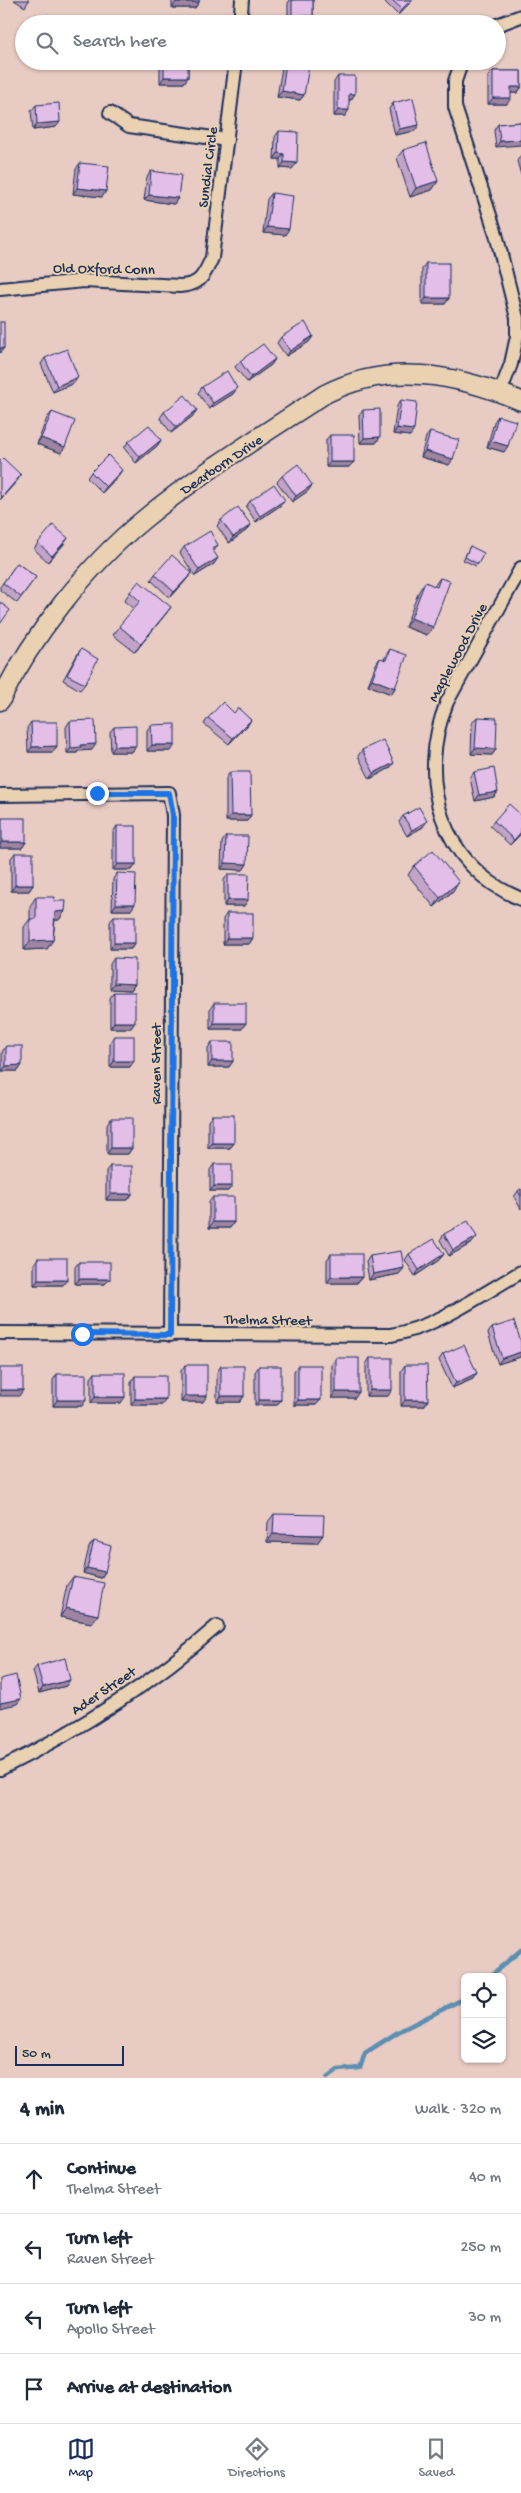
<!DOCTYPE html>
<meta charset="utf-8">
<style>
:root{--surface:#fff;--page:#f6f6f7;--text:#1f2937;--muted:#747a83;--line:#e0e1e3;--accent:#1b2f5e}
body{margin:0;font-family:"Gochi Hand",sans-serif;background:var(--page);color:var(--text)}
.controls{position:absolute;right:15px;bottom:15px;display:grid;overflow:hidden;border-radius:8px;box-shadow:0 1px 4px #0004}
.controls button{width:45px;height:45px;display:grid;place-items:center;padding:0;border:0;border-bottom:1px solid var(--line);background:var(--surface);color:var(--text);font:25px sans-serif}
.scale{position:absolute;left:15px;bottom:12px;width:109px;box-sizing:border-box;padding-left:5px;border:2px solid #1b2f5e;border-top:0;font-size:14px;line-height:18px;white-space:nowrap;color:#1b2f5e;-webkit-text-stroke:4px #ead1b2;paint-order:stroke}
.stop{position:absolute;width:15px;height:15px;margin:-11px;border:4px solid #1a73e8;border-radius:50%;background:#fff}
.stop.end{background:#1a73e8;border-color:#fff;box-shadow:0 1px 5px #0008}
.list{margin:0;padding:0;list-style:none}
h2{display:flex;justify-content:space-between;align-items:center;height:65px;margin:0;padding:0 20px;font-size:21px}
h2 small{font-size:16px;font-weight:400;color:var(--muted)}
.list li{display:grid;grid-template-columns:32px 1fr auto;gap:15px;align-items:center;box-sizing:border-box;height:70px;padding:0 20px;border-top:1px solid var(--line)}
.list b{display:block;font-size:19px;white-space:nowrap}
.list p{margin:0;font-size:16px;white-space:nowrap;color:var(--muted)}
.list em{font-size:16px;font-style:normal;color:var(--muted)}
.icon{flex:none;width:28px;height:28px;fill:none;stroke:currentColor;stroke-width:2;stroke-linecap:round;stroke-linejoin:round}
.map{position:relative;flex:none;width:521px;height:2078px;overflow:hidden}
.search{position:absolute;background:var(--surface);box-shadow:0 1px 4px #0004;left:15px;right:15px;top:15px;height:55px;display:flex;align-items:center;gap:12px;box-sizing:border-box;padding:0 18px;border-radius:28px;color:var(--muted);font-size:19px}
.sheet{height:345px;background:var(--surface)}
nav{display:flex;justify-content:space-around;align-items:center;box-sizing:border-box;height:70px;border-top:1px solid var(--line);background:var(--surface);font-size:14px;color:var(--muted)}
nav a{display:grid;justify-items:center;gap:2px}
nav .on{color:var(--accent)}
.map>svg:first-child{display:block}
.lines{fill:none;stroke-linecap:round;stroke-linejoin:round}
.stream{stroke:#5c8eb1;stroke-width:4.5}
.street-casing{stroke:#1b2f5e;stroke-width:16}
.secondary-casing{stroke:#1b2f5e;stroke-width:21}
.street{stroke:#ead1b2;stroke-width:12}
.secondary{stroke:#ead1b2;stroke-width:18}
.wall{fill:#c3a3c8;stroke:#1b2f5e}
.shaded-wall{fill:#9f85a2;stroke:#1b2f5e}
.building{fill:#e3bee8;stroke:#1b2f5e}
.route{stroke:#1a73e8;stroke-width:6}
.labels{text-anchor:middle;stroke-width:4;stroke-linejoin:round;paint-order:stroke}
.street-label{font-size:15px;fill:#1b2f5e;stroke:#ead1b2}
</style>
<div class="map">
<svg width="521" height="2078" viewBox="0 0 521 2078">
<rect width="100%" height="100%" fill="#e8cbc2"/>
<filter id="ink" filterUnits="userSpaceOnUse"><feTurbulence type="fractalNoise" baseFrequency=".02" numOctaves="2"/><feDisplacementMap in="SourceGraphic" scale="10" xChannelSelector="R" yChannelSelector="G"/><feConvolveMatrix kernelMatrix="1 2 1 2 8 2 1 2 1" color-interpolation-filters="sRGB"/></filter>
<g filter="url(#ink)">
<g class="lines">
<!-- stream -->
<g class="stream">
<polyline points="489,1977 521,1950"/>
<polyline points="327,2078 338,2070 360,2068 365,2053 398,2032 465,1998"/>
</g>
<defs>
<g id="street">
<polyline points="240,24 242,0"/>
<polyline points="497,25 521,16"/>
<polyline points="462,61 455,81 455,107 496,234 517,318 517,336 511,364 500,393"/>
<polyline points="110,113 129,126 227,140"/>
<path d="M0,289L84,281L180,286C201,285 204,275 212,258L236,61"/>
<path d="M521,568L447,702C416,779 440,866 521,899"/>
<polyline points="0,795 169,793 173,815 170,1335"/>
<path d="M0,1333L391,1335C438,1327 480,1295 521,1272"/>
<path d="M0,1769C77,1731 153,1683 217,1626"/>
</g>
<path id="secondary" d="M0,701C32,636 87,566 143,520C200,473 264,434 325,394C389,361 457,374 521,401"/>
</defs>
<!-- street casing -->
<use href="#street" class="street-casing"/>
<!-- secondary casing -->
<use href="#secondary" class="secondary-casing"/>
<!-- street -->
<use href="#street" class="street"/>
<!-- secondary -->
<use href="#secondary" class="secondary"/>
</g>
<!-- wall -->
<g class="wall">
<polygon points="14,0 29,0 25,7"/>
<polygon points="172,0 199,0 199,2 195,8 172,8"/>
<polygon points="290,0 313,0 313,16 309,22 288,22 288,3"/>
<polygon points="387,0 413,0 398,15 385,2"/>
<polygon points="160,61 188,61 188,77 184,83 160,83"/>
<polygon points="286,62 304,95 300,100 277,97 282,68"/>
<polygon points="493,71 521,71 521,88 517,93 511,93 507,104 488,104 488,76"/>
<polygon points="338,76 351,100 349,100 345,116 334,116 334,82"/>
<polygon points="393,103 415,131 395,135 389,109"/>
<polygon points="36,105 56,127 33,130 31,111"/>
<polygon points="521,122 496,147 494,130 498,124"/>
<polygon points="279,131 292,169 280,168 280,159 274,159 275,137"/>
<polygon points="403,150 438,181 432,190 410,197 397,158"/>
<polygon points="521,155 521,175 517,161"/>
<polygon points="80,163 106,191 102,197 73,194 76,169"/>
<polygon points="151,171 178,198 174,204 144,200 147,177"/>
<polygon points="272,193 285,235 263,233 267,199"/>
<polygon points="426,263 449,298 445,304 422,304 422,269"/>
<polygon points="313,336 309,342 286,356 277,343 281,337"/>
<polygon points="45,358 74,383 53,392 41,364"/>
<polygon points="275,359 271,365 247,382 235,367 240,361"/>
<polygon points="202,387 237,388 233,394 209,409 198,393"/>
<polygon points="401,400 410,436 393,434 397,406"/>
<polygon points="363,410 380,437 376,443 360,443 359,415"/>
<polygon points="52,412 61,453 37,444 47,418"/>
<polygon points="164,412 193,416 171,433 160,418"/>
<polygon points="498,416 504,452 487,447 494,422"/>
<polygon points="430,432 449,465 421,457 426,437"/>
<polygon points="330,435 354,462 349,467 326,467 326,440"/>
<polygon points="161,440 157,446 136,463 124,448 128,442"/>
<polygon points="91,472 118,476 102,493 87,478"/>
<polygon points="282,476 312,485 308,491 292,502 277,482"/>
<polygon points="250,501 281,505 256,522 246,507"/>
<polygon points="221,520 251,525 247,530 229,543 217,526"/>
<polygon points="38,543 64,544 48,562 34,549"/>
<polygon points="470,546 478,564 476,566 463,560"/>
<polygon points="184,547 214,551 213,551 214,564 195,576 180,553"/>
<polygon points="17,563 36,577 17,603 0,590 0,587"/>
<polygon points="155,574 187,579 170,598 151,580"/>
<polygon points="440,578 433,627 427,635 405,627 419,591 425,582 434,586"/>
<polygon points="130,592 171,607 135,652 113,635 134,609 124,601"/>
<polygon points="81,649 85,684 80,690 63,680 77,655"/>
<polygon points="390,649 395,688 391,694 368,685 376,664 380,658 384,660 386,655"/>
<polygon points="234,713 251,720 247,726 229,744 204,724 208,718"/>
<polygon points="477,717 496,749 492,755 471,754 472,723"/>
<polygon points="70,721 92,750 78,751 77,753 67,753 66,727"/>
<polygon points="31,722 57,746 53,752 28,752 27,728"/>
<polygon points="151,725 171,751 147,751 147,730"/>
<polygon points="114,727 136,746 132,752 111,752 110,732"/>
<polygon points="362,750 390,768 370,779 358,756"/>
<polygon points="230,772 251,815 247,821 226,821 226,778"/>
<polygon points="474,772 498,792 494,797 475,801 470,778"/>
<polygon points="403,816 423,827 407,836 399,822"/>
<polygon points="2,818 26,842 22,848 0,848 0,820"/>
<polygon points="494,821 521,834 510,845 490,826"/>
<polygon points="117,826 136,864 132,870 113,870 113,832"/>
<polygon points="226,836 247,864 243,870 221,869 222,842"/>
<polygon points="15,853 33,885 29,891 11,891 11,858"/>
<polygon points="414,866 453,891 434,907 408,875"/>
<polygon points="117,873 131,910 112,910 113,879"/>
<polygon points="228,874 248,900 244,906 224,906 224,880"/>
<polygon points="36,897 54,901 65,911 59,920 55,920 53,940 47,949 24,950 24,927 30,919 30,906"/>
<polygon points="227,913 253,938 249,944 223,944 223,919"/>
<polygon points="114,916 135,943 131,949 110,949 110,922"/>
<polygon points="114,958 135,984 131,990 110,989 110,964"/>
<polygon points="114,992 135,1022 131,1028 110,1028 110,998"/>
<polygon points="214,1003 242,1029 210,1029 210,1009"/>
<polygon points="114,1036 130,1067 110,1067 110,1042"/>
<polygon points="212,1042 233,1061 229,1067 208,1067 208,1048"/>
<polygon points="6,1046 22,1065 18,1071 2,1071 2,1052"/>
<polygon points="212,1115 234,1143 230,1148 208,1148 208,1120"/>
<polygon points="111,1118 132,1148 128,1154 107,1154 107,1124"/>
<polygon points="214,1164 232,1186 228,1191 210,1191 210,1170"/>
<polygon points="110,1166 132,1194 128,1200 106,1200 106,1171"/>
<polygon points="521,1189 521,1209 514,1197 518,1191"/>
<polygon points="213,1197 234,1222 230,1228 209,1228 209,1202"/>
<polygon points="444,1234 472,1243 449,1256 440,1240"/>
<polygon points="331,1254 362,1277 357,1283 327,1283 327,1260"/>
<polygon points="409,1254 444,1254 439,1260 415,1276 405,1260"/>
<polygon points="370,1256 404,1268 399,1274 369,1280 366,1262"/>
<polygon points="38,1258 63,1285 34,1285 34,1264"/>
<polygon points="79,1262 110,1279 105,1284 75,1284 75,1267"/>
<polygon points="492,1328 521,1342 521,1355 520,1357 498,1364 488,1333"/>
<polygon points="443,1354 473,1379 452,1388 439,1360"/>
<polygon points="336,1358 355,1398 332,1398 332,1364"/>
<polygon points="370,1358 388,1396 366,1396 366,1364"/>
<polygon points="185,1365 203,1402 181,1402 181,1371"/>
<polygon points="298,1365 316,1405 294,1405 294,1371"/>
<polygon points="405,1365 428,1400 424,1406 401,1406 401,1371"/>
<polygon points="221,1366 244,1396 240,1402 217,1402 217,1372"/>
<polygon points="259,1366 277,1405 255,1405 255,1372"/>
<polygon points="95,1373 121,1403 91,1403 91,1378"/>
<polygon points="57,1374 82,1406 53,1406 53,1380"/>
<polygon points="135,1376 162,1405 131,1405 131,1382"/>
<polygon points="274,1514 323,1535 317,1543 267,1542 268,1522"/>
<polygon points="94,1541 105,1572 101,1578 83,1573 89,1547"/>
<polygon points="73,1577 92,1623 60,1617 67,1585"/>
<polygon points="37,1666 66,1686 39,1693 33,1671"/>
</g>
<!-- shaded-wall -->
<g class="shaded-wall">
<polygon points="411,0 413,0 398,15 402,9"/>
<polygon points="176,2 199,2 195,8 172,8"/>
<polygon points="292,16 313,16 309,22 288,22"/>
<polygon points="164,77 188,77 184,83 160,83"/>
<polygon points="511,87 521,87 521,88 517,93 507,93"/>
<polygon points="282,91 304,95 300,100 277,97"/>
<polygon points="349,94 355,94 351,100 345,100"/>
<polygon points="493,98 511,98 507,104 488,104"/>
<polygon points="338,110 349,110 345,116 334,116"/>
<polygon points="60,122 56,127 33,130 37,124"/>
<polygon points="419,125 415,131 395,135 399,129"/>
<polygon points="521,140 521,145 496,147 500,141"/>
<polygon points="278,153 284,154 280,159 274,159"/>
<polygon points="284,162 297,163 292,169 280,168"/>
<polygon points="438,181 432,190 410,197 416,188"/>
<polygon points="77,188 106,191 102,197 73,194"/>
<polygon points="149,195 178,198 174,204 144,200"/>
<polygon points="267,227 289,229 285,235 263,233"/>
<polygon points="426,298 449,298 445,304 422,304"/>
<polygon points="313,336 309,342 286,356 290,351"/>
<polygon points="0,348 4,348 0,353"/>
<polygon points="275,359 271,365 247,382 251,377"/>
<polygon points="78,377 74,383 53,392 57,386"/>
<polygon points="237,388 233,394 209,409 213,403"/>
<polygon points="197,410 193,416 171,433 176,427"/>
<polygon points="397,428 414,430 410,436 393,434"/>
<polygon points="380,437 376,443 360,443 364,438"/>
<polygon points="41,438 65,447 61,453 37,444"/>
<polygon points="161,440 157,446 136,463 140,457"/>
<polygon points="491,441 508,446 504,452 487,447"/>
<polygon points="425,451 453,459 449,465 421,457"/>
<polygon points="330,462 354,462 349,467 326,467"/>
<polygon points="122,470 118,476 102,493 106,487"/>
<polygon points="21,475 17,481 0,500 2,497"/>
<polygon points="312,485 308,491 292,502 296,496"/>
<polygon points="285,500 281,505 256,522 260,516"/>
<polygon points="251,525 247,530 229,543 233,537"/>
<polygon points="68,538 64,544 48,562 52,556"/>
<polygon points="218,545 214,551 208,555 212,549"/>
<polygon points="218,558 214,564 195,576 199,570"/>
<polygon points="192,573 187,579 170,598 174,592"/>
<polygon points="171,607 165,615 135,652 141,644"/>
<polygon points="411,618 433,627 427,635 405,627"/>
<polygon points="372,679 395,688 391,694 368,685"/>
<polygon points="251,720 247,726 229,744 233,738"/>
<polygon points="96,744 92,750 78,751 77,753 67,753 71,748 80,745"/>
<polygon points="152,745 175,745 171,751 147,751"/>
<polygon points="57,746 53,752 28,752 32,747"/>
<polygon points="115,746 136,746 132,752 111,752"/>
<polygon points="475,748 496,749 492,755 471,754"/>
<polygon points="394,763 390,768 370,779 374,773"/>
<polygon points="498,792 494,797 475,801 479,795"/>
<polygon points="231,815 251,815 247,821 226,821"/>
<polygon points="427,821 423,827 407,836 412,830"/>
<polygon points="521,832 521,834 510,845 514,840"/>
<polygon points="2,842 26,842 22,848 0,848 0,844"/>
<polygon points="225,863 247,864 243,870 221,869"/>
<polygon points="117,864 136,864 132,870 113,870"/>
<polygon points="459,882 453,891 434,907 440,898"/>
<polygon points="15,885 33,885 29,891 11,891"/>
<polygon points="228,900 248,900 244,906 224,906"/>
<polygon points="116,904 135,904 131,910 112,910"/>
<polygon points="65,911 59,920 49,920 55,912"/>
<polygon points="227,938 253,938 249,944 223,944"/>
<polygon points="53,940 47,949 24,950 30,941"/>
<polygon points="114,943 135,943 131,949 110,949"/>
<polygon points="114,983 135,984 131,990 110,989"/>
<polygon points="114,1022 135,1022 131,1028 110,1028"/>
<polygon points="214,1023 246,1023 242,1029 210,1029"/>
<polygon points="114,1061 134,1061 130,1067 110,1067"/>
<polygon points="212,1061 233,1061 229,1067 208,1067"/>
<polygon points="22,1065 18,1071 2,1071 6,1066"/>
<polygon points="212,1143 234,1143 230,1148 208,1148"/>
<polygon points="111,1148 132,1148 128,1154 107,1154"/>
<polygon points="214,1186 232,1186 228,1191 210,1191"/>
<polygon points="110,1194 132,1194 128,1200 106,1200"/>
<polygon points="213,1222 234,1222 230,1228 209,1228"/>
<polygon points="477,1237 472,1243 449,1256 453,1250"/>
<polygon points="444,1254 439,1260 415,1276 419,1270"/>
<polygon points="404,1268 399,1274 369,1280 373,1274"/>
<polygon points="331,1277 362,1277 357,1283 327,1283"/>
<polygon points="79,1279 110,1279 105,1284 75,1284"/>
<polygon points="38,1280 67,1280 63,1285 34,1285"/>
<polygon points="521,1352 521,1355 520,1357 498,1364 502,1358"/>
<polygon points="477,1373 473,1379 452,1388 456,1383"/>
<polygon points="0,1390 23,1390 19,1396 0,1396"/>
<polygon points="370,1390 392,1390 388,1396 366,1396"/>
<polygon points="336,1392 359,1392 355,1398 332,1398"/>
<polygon points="185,1396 207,1396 203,1402 181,1402"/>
<polygon points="221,1396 244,1396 240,1402 217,1402"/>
<polygon points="95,1397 125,1397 121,1403 91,1403"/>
<polygon points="135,1399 166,1399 162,1405 131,1405"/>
<polygon points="57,1400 86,1400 82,1406 53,1406"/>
<polygon points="259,1400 281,1400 277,1405 255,1405"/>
<polygon points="298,1400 321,1400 316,1405 294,1405"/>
<polygon points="405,1400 428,1400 424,1406 401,1406"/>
<polygon points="273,1534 323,1535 317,1543 267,1542"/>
<polygon points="87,1568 105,1572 101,1578 83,1573"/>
<polygon points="66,1608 98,1615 92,1623 60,1617"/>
<polygon points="70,1680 66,1686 39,1693 43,1687"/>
<polygon points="21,1699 17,1704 0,1708 0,1703"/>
</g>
<!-- building -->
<g class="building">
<rect x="176" y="0" width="23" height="2"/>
<rect x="292" y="0" width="21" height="16"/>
<polygon points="392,0 411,0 402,9"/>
<rect x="164" y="61" width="24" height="16"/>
<polygon points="286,62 309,66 304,95 282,91"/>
<polygon points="493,71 521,71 521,87 511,87 511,98 493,98"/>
<polygon points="338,76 355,76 355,94 349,94 349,110 338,110"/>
<polygon points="413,98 419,125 399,129 393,103"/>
<polygon points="59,103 60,122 37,124 36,105"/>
<polygon points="521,122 521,140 500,141 498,124"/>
<polygon points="279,131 298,132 297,163 284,162 284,154 278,153"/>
<polygon points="426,143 438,181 416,188 403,150"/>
<polygon points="80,163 109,166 106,191 77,188"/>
<polygon points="151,171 181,175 178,198 149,195"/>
<polygon points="272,193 293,196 289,229 267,227"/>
<rect x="426" y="263" width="23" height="35"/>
<rect x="0" y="322" width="4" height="26"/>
<polygon points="305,322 313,336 290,351 281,337"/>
<polygon points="263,344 275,359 251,377 240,361"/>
<polygon points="67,349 78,377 57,386 45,358"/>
<polygon points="227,371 237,388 213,403 202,387"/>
<polygon points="185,395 197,410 176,427 164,412"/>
<polygon points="401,400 417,402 414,430 397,428"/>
<polygon points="380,409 380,437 364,438 363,410"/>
<polygon points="52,412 75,421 65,447 41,438"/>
<polygon points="498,416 516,421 508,446 491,441"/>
<polygon points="149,425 161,440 140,457 128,442"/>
<polygon points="430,432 459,440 453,459 425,451"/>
<rect x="330" y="435" width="24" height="27"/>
<polygon points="108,455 122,470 106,487 91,472"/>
<polygon points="3,458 21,475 2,497 0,495 0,461"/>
<polygon points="298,464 312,485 296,496 282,476"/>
<polygon points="274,484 285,500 260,516 250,501"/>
<polygon points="238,507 251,525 233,537 221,520"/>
<polygon points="53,525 68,538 52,556 38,543"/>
<polygon points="210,531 218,545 212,549 218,558 199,570 184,547"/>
<polygon points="470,546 484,553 478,564 465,557"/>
<polygon points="172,555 192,573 174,592 155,574"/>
<polygon points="17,563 36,577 21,597 3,583"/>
<polygon points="440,578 450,581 433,627 411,618 425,582 437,587"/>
<polygon points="139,581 171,607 141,644 119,626 140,601 130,592"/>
<polygon points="0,602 10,610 0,624"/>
<polygon points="81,649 98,659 85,684 67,675"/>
<polygon points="390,649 407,655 395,688 372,679 380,658 386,660"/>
<polygon points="223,702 234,713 238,708 251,720 233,738 208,718"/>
<polygon points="477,717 497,718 496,749 475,748"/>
<polygon points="95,720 96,744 80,745 81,747 71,748 70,721"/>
<polygon points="31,722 57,722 57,746 32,747"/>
<polygon points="175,724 175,745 152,745 151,725"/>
<polygon points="136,726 136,746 115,746 114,727"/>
<polygon points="383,740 394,763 374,773 362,750"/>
<polygon points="494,768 498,792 479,795 474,772"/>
<polygon points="230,772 250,772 251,815 231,815"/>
<polygon points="509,804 521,815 521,832 514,840 494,821"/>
<polygon points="419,807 427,821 412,830 403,816"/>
<rect x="2" y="818" width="24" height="24"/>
<rect x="117" y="826" width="19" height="38"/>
<polygon points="226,836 248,836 247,864 225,863"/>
<polygon points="433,850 459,882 440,898 414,866"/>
<rect x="15" y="853" width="18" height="32"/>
<polygon points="117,873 136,874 135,904 116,904"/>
<polygon points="228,874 249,874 248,900 228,900"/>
<polygon points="36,897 55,897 54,901 66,901 65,911 55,912 53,940 30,941 30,919 36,919"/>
<rect x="227" y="913" width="26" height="25"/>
<rect x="114" y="916" width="21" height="27"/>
<polygon points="114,958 135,959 135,984 114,983"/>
<rect x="114" y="992" width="21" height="30"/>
<rect x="214" y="1003" width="32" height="20"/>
<rect x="114" y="1036" width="20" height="25"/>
<rect x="212" y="1042" width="21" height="19"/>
<polygon points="6,1046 22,1046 22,1065 6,1066"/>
<rect x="212" y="1115" width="22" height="28"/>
<rect x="111" y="1118" width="21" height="30"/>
<rect x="214" y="1164" width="18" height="22"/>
<rect x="110" y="1166" width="22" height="28"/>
<polygon points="521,1189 521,1196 518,1191"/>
<rect x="213" y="1197" width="21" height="25"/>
<polygon points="468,1221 477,1237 453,1250 444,1234"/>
<polygon points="434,1239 444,1254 419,1270 409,1254"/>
<polygon points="401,1251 404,1268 373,1274 370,1256"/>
<rect x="331" y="1254" width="31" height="23"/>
<rect x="38" y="1258" width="29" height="22"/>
<rect x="79" y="1262" width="31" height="17"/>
<polygon points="514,1321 521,1342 521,1352 502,1358 492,1328"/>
<polygon points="464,1345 477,1373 456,1383 443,1354"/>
<rect x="336" y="1358" width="23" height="34"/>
<rect x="370" y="1358" width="22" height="32"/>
<rect x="185" y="1365" width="22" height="31"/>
<rect x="298" y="1365" width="23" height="35"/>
<polygon points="405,1365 427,1365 428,1400 405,1400"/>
<rect x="221" y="1366" width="23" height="30"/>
<rect x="259" y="1366" width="22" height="34"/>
<rect x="0" y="1368" width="23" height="22"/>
<rect x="95" y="1373" width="30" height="24"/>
<rect x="57" y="1374" width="29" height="26"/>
<rect x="135" y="1376" width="31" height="23"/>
<polygon points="274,1514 324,1515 323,1535 273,1534"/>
<polygon points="94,1541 111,1546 105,1572 87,1568"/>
<polygon points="73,1577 104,1583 98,1615 66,1608"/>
<polygon points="65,1658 70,1680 43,1687 37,1666"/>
<polygon points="16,1675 21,1699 0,1703 0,1679"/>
</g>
</g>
<g class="lines" filter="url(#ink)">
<!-- route -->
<polyline class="route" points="82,1334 170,1335 173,815 169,793 97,793"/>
</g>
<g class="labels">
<!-- street labels -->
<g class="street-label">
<text transform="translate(207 167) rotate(-83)" y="5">Sundial Circle</text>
<text transform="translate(104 268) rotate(1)" y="5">Old Oxford Conn</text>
<text transform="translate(221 464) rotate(-34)" y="5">Dearborn Drive</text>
<text transform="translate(457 652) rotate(-62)" y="5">Maplewood Drive</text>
<text transform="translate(155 1064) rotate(-90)" y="5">Raven Street</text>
<text transform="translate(268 1319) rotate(1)" y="5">Thelma Street</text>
<text transform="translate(103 1690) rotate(-34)" y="5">Ader Street</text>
</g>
</g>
</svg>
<div class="controls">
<button><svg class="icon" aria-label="locate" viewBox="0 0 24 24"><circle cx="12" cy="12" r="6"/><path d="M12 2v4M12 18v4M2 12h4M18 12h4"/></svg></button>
<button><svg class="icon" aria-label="layers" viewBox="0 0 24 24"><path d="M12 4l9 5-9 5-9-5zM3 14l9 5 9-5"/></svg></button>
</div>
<div class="scale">50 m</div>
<div class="stop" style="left:82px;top:1334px"></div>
<div class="stop end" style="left:97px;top:793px"></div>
<div class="search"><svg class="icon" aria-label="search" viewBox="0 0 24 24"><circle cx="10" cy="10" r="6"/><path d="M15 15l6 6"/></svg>Search here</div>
</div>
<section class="sheet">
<h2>4 min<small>Walk · 320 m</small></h2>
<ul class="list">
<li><svg class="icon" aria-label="ahead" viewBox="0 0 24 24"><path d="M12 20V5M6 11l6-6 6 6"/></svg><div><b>Continue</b><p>Thelma Street</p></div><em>40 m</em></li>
<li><svg class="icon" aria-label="left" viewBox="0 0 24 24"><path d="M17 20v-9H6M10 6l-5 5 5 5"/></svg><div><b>Turn left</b><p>Raven Street</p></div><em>250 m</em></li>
<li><svg class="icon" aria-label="left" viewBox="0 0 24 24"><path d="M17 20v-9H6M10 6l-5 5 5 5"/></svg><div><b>Turn left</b><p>Apollo Street</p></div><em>30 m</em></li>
<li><svg class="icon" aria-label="arrive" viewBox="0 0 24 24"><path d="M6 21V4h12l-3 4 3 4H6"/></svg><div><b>Arrive at destination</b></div></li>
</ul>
</section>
<nav>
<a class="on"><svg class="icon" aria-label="map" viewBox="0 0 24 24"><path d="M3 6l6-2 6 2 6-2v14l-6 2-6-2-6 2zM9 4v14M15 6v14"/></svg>Map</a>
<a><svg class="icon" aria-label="directions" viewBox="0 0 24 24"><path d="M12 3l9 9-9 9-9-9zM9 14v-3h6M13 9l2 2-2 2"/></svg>Directions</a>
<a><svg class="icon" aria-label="saved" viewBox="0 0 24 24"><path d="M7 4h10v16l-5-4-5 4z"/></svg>Saved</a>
</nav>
